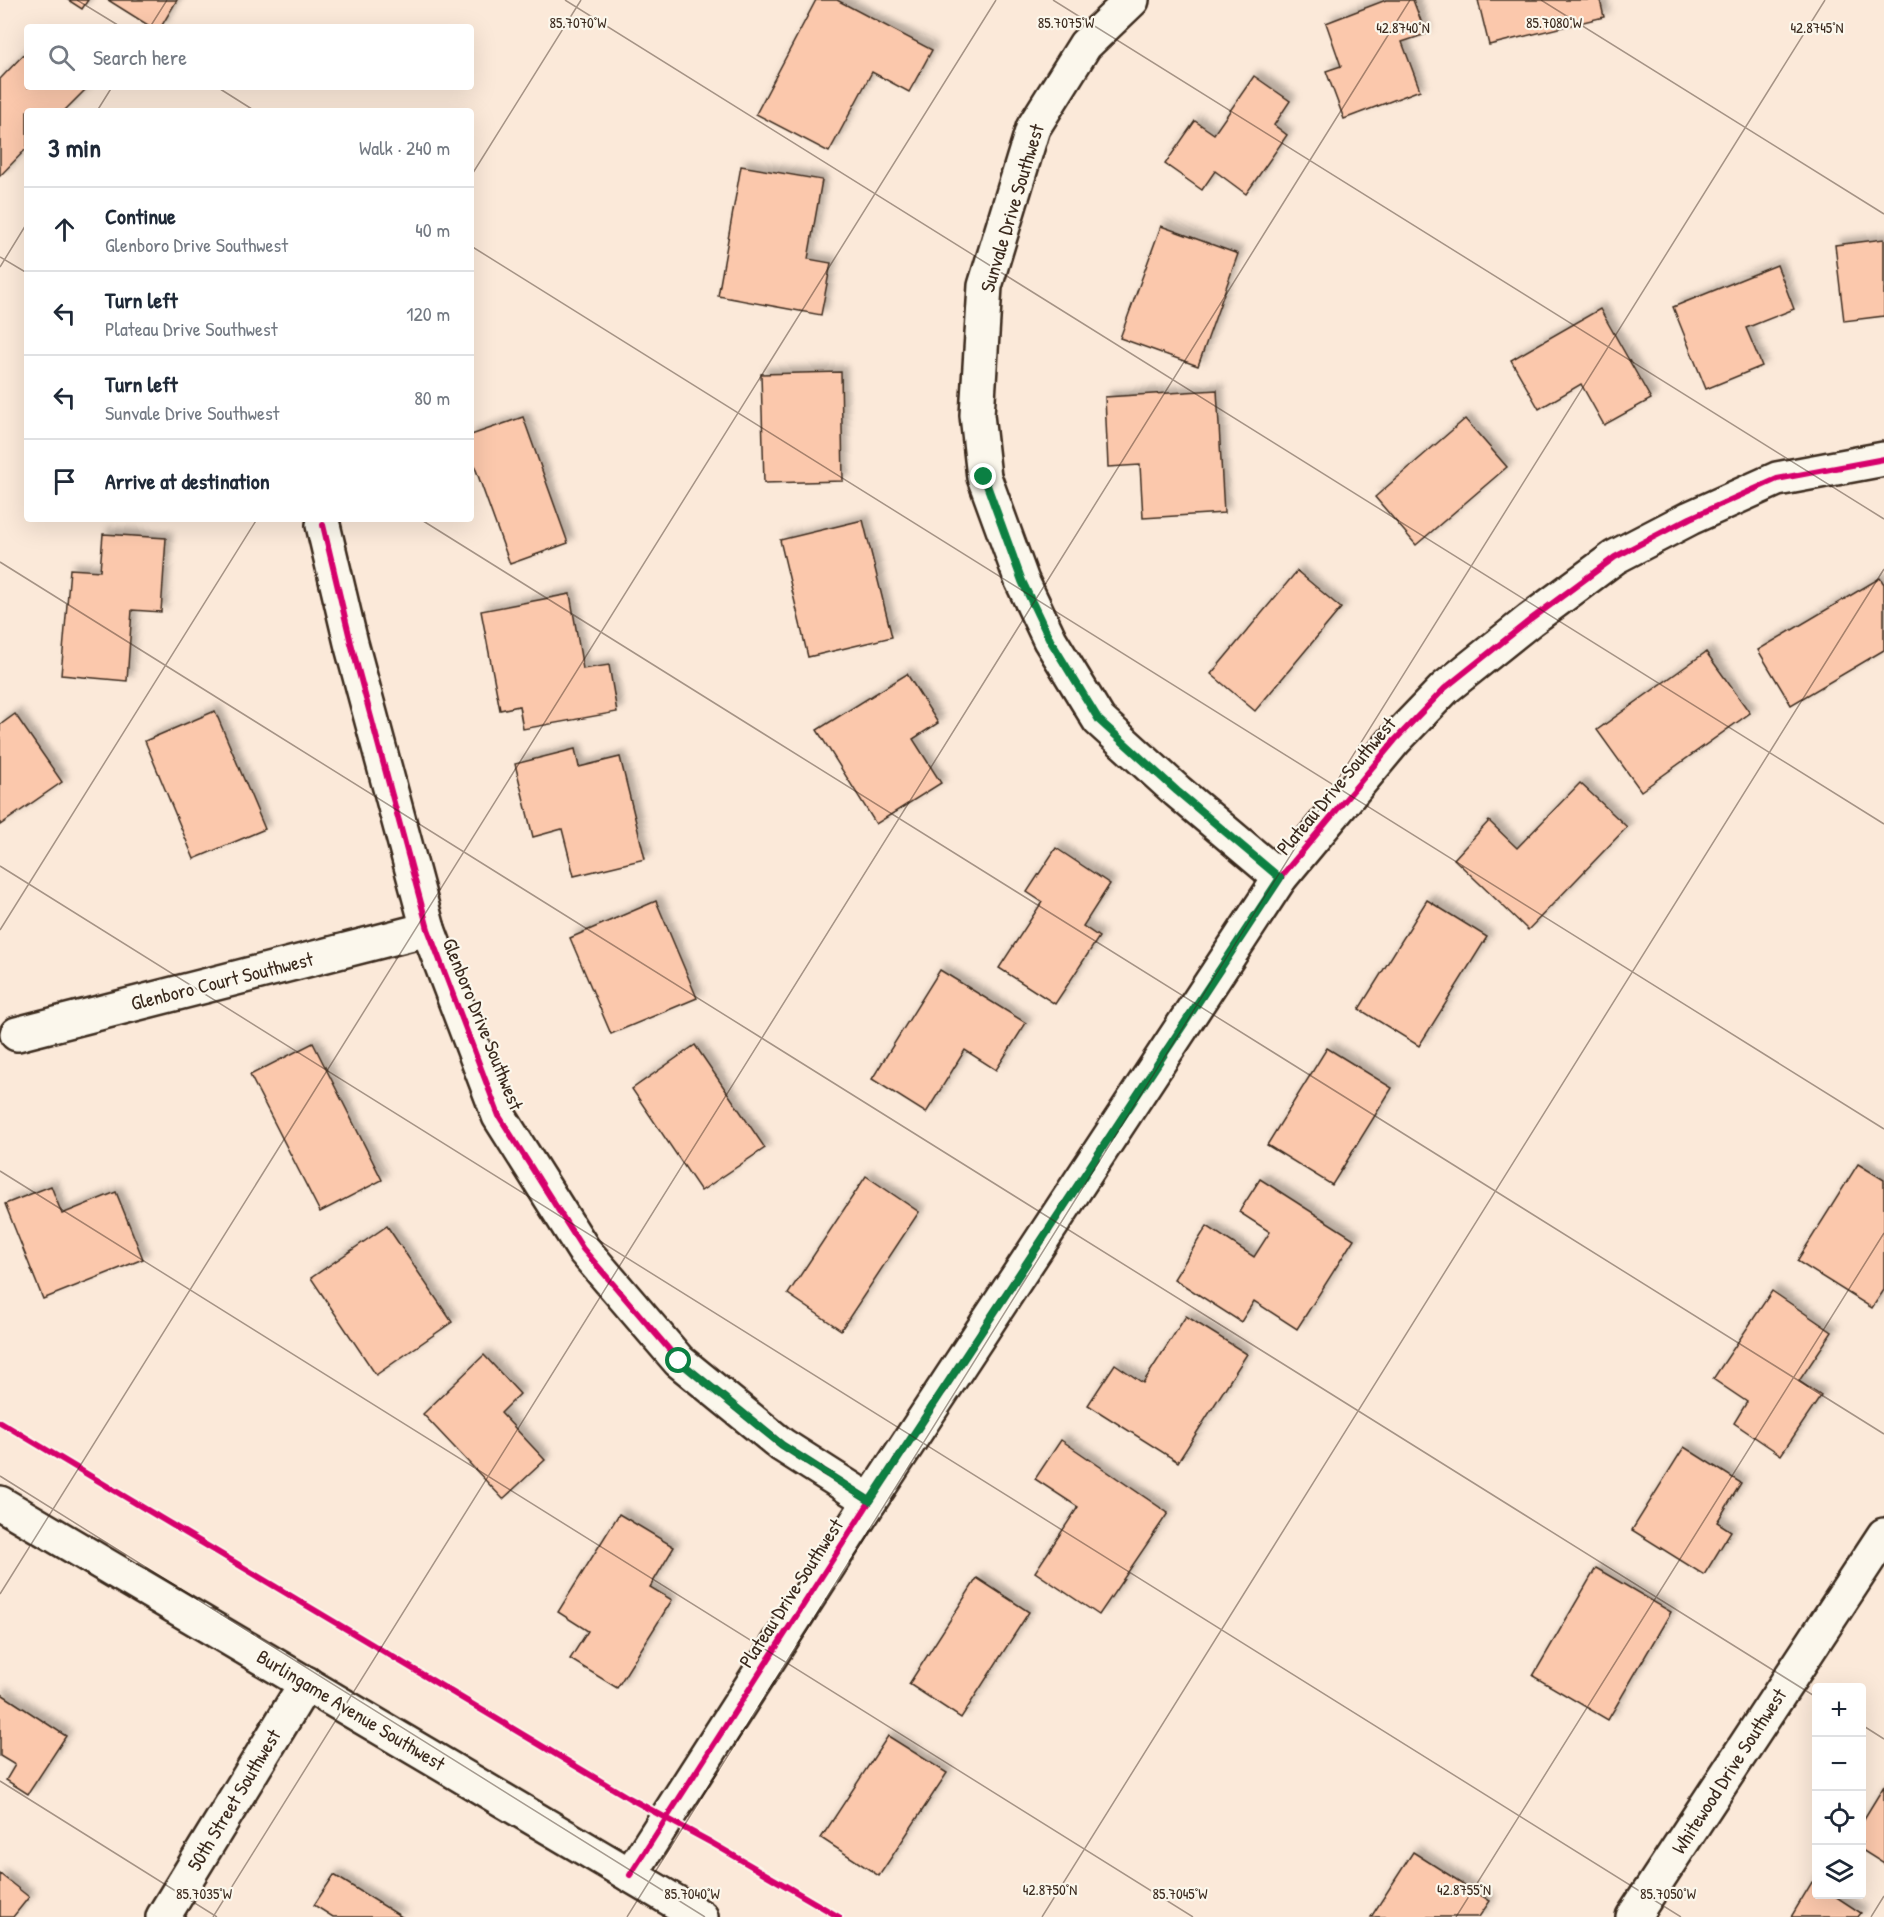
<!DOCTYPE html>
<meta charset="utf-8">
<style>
:root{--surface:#fff;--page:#f6f6f7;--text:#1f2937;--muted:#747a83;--line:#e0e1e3}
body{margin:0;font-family:"Patrick Hand",sans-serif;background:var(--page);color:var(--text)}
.controls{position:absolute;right:18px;bottom:18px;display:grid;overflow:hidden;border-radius:6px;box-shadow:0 6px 24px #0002}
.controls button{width:54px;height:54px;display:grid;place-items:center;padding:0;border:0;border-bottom:2px solid var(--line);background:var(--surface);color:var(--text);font:30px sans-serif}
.stop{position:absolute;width:18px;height:18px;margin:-14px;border:4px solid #0b8043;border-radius:50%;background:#fff}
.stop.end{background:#0b8043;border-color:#fff;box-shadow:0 2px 6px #0008}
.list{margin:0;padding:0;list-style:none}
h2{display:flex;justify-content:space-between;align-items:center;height:78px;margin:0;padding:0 24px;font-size:26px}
h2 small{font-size:20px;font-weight:400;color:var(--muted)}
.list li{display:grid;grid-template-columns:39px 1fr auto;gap:18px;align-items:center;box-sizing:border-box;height:84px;padding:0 24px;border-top:2px solid var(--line)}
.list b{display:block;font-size:22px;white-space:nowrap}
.list p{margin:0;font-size:20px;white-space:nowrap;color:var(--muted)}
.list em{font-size:20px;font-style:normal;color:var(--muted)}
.icon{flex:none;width:33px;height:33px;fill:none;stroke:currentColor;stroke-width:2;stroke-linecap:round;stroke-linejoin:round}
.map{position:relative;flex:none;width:1884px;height:1917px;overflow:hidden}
.search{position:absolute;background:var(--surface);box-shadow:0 6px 24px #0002;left:24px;top:24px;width:450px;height:66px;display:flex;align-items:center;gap:15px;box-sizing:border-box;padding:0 21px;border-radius:6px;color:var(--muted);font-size:22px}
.panel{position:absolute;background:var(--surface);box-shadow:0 6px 24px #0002;left:24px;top:108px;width:450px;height:414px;border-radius:6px}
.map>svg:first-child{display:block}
.building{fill:#fbc8ac;stroke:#3b2a1e;stroke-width:1.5;filter:url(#shadow)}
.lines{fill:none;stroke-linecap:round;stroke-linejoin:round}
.street-casing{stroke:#3b2a1e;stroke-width:38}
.secondary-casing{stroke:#3b2a1e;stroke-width:38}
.street{stroke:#fbf7ec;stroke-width:33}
.secondary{stroke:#fbf7ec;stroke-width:33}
.cycleway-casing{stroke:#fbf7ec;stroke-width:10}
.cycleway{stroke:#d6006c;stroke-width:6}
.route{stroke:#0b8043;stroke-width:8}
.ticks{fill:none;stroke:#3b2a1e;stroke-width:1.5;stroke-opacity:0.45}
.labels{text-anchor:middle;stroke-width:4.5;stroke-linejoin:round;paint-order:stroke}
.street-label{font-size:20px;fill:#3b2a1e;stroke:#fbf7ec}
.ticks-label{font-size:15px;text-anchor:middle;fill:#3b2a1e;stroke:#fbf7ec;stroke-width:4.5;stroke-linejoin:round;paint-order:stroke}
</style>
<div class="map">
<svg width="1884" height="1917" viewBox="0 0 1884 1917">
<defs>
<filter id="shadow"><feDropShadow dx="5.5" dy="-5.5" stdDeviation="3" flood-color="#0004"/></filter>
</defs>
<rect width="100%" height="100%" fill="#fbe9d9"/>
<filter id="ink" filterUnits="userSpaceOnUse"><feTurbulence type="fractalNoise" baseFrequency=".0167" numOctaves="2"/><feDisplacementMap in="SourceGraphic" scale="12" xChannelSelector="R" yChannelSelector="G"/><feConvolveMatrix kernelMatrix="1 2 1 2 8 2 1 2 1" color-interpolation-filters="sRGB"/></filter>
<g filter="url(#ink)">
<!-- building -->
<g class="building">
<polygon points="68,0 88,0 82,9"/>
<polygon points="108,0 177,0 161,27 151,27"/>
<polygon points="816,0 837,0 932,50 909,92 872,72 829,152 756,114"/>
<polygon points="1386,0 1413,0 1426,34 1402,42 1420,90 1344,119 1326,71 1341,66 1326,23"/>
<polygon points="1478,0 1600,0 1604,17 1489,45"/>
<polygon points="27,51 27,87 88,87 64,111 27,111 27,148 0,176 0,79"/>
<polygon points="1254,76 1290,101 1274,125 1287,135 1246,194 1215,171 1202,190 1165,164 1195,121 1214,134"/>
<polygon points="741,166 822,180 808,259 831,263 821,315 718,296"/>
<polygon points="1161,226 1238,254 1198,366 1120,338"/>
<polygon points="1884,239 1884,316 1844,321 1835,245"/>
<polygon points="1777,265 1794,309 1746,328 1762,366 1706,389 1673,307"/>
<polygon points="1600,309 1651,399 1604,425 1581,384 1539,409 1511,360"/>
<polygon points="841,372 843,481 764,483 761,374"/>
<polygon points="1217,390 1224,513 1143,518 1140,465 1108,467 1105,397"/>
<polygon points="523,417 568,543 510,564 471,456 471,435"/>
<polygon points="1465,419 1507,467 1416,545 1375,497"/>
<polygon points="863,520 892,637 808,657 780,540"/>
<polygon points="103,534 166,538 161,612 132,610 127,681 61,675 70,569 100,571"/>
<polygon points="1297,571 1341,608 1255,711 1211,674"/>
<polygon points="1880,578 1884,584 1884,650 1791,705 1758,650"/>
<polygon points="570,594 583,669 609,665 617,712 523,729 519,706 500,710 481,611"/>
<polygon points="1706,652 1750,713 1641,791 1597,730"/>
<polygon points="907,674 938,723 913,739 941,783 876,824 817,730"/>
<polygon points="215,711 265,829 194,859 145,741"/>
<polygon points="15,714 62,782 0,825 0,725"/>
<polygon points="575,749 579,767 620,757 645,859 574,876 562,829 533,837 515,764"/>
<polygon points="1580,783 1627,827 1528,930 1454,859 1489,821 1517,848"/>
<polygon points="1056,848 1110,884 1083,926 1099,937 1055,1004 999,968 1042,902 1027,892"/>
<polygon points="1427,900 1487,937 1419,1046 1359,1009"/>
<polygon points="656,901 697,998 611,1034 570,938"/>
<polygon points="940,970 1026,1023 996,1070 965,1050 926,1113 872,1079"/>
<polygon points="313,1043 382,1180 320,1212 250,1075"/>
<polygon points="695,1045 765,1148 701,1191 632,1089"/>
<polygon points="1327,1048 1392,1088 1332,1185 1267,1145"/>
<polygon points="1858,1164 1884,1180 1884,1290 1872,1308 1797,1261"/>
<polygon points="866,1176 919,1212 841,1330 788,1294"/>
<polygon points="1260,1179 1354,1239 1297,1329 1254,1301 1241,1322 1174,1279 1207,1226 1254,1257 1270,1232 1239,1212"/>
<polygon points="51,1186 62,1214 116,1192 143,1259 43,1299 5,1204"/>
<polygon points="387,1226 452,1322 376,1375 311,1278"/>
<polygon points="1772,1291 1832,1332 1799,1381 1821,1396 1781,1455 1734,1423 1747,1402 1713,1379"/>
<polygon points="1186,1316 1247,1354 1178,1462 1088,1405 1115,1364 1143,1383"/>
<polygon points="484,1355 520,1394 501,1413 545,1460 503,1499 423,1414"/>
<polygon points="1061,1440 1168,1513 1099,1615 1035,1572 1078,1507 1035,1479"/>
<polygon points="1684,1447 1741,1483 1717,1522 1731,1531 1704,1575 1632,1530"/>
<polygon points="619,1514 674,1547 650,1587 672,1600 617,1688 570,1659 588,1631 558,1612"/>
<polygon points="1596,1568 1671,1612 1608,1720 1533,1676"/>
<polygon points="977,1578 1029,1612 961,1718 909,1684"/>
<polygon points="0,1693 66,1736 28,1794 6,1780 15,1765 0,1756"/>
<polygon points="888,1736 947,1773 879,1876 821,1838"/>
<polygon points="1884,1786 1884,1864 1862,1850 1862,1822"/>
<polygon points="1413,1852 1490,1901 1479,1917 1371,1917"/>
<polygon points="0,1874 29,1897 13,1917 0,1917"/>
<polygon points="334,1875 402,1917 333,1917 314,1905"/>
<polygon points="1812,1882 1816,1885 1816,1894 1832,1894 1861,1913 1858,1917 1791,1917"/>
</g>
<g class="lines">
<defs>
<g id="street">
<polyline points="1132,0 1085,45 1033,128 985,286 977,415 984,477 1022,581 1050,640 1099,720 1177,791 1280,878"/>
<polyline points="323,525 351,643 428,929 499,1116 583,1249 679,1361 782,1445 870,1501"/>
<polyline points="17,1034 428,929"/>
<polyline points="630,1875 870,1501 1280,878 1395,740 1445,688 1530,620 1615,557 1690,518 1777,479 1884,459"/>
<polyline points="163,1917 306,1683"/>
<polyline points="1633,1917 1884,1535"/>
</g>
<polyline id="secondary" points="0,1503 701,1917"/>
</defs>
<!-- street casing -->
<use href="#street" class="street-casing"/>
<!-- secondary casing -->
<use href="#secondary" class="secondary-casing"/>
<!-- street -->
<use href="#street" class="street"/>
<!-- secondary -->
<use href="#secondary" class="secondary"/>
<defs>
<g id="cycleway">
<polyline points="323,525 351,643 428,929 499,1116 583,1249 679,1361 782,1445 870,1501"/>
<polyline points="0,1422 629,1798 712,1843 839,1917"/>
<polyline points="630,1875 870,1501 1280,878 1395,740 1445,688 1530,620 1615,557 1690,518 1777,479 1884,459"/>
</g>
</defs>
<!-- cycleway casing -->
<use href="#cycleway" class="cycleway-casing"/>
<!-- cycleway -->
<use href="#cycleway" class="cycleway"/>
</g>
</g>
<g class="lines" filter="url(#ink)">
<!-- route -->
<polyline class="route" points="679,1361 782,1445 870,1501 1280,878 1177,791 1099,720 1050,640 1022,581 984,477"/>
</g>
<!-- ticks -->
<path class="ticks" d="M77,0L121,27M565,0L1884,824M1053,0L1884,519M1541,0L1884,214M150,27L167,0M217,87L255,111M97,111L112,87M471,176L581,0M471,246L1884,1129M0,257L27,273M0,267L27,223M420,519L1884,1434M0,562L1816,1697M0,866L1681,1917M0,930L257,519M0,1171L1193,1917M0,1476L705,1917M0,1594L996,0M1862,1725L1884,1739M0,1781L217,1917M213,1917L1410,0M627,1917L1825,0M1042,1917L1884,569M1456,1917L1884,1233M1871,1917L1884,1896"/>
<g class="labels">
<!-- street labels -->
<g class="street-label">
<text transform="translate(1012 208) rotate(-73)" y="7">Sunvale Drive Southwest</text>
<text transform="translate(1336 786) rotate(-50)" y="7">Plateau Drive Southwest</text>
<text transform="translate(222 981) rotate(-14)" y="7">Glenboro Court Southwest</text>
<text transform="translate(483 1024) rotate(68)" y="7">Glenboro Drive Southwest</text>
<text transform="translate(791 1593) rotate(-57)" y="7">Plateau Drive Southwest</text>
<text transform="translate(351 1710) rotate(31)" y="7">Burlingame Avenue Southwest</text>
<text transform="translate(1729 1771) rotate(-57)" y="7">Whitewood Drive Southwest</text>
<text transform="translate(234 1800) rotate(-59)" y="7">50th Street Southwest</text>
</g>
</g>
<g class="ticks-label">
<text x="1554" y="28">85.7080°W</text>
<text x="578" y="28">85.7070°W</text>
<text x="1066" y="28">85.7075°W</text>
<text x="1403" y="33">42.8740°N</text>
<text x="1817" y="33">42.8745°N</text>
<text x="1050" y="1895">42.8750°N</text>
<text x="1464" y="1895">42.8755°N</text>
<text x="204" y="1899">85.7035°W</text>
<text x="692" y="1899">85.7040°W</text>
<text x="1180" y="1899">85.7045°W</text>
<text x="1668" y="1899">85.7050°W</text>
</g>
</svg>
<div class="controls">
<button>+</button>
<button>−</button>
<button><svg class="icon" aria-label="locate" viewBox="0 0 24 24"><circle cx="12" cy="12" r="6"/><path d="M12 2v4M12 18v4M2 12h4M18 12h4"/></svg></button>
<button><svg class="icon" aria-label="layers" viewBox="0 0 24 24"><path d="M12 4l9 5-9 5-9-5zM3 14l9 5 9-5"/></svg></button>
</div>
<div class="stop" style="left:679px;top:1361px"></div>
<div class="stop end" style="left:984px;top:477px"></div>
<div class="search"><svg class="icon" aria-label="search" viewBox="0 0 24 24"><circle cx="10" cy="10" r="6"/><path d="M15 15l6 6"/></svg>Search here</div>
<section class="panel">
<h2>3 min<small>Walk · 240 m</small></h2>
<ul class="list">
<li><svg class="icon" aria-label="ahead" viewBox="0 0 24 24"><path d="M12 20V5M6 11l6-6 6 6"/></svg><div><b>Continue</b><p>Glenboro Drive Southwest</p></div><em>40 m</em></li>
<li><svg class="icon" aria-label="left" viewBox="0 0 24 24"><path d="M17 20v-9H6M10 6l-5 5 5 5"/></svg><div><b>Turn left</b><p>Plateau Drive Southwest</p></div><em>120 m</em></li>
<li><svg class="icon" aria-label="left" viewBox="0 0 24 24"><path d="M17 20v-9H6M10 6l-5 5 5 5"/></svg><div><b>Turn left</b><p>Sunvale Drive Southwest</p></div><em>80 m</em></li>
<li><svg class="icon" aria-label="arrive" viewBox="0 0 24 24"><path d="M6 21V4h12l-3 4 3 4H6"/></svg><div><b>Arrive at destination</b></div></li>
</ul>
</section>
</div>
